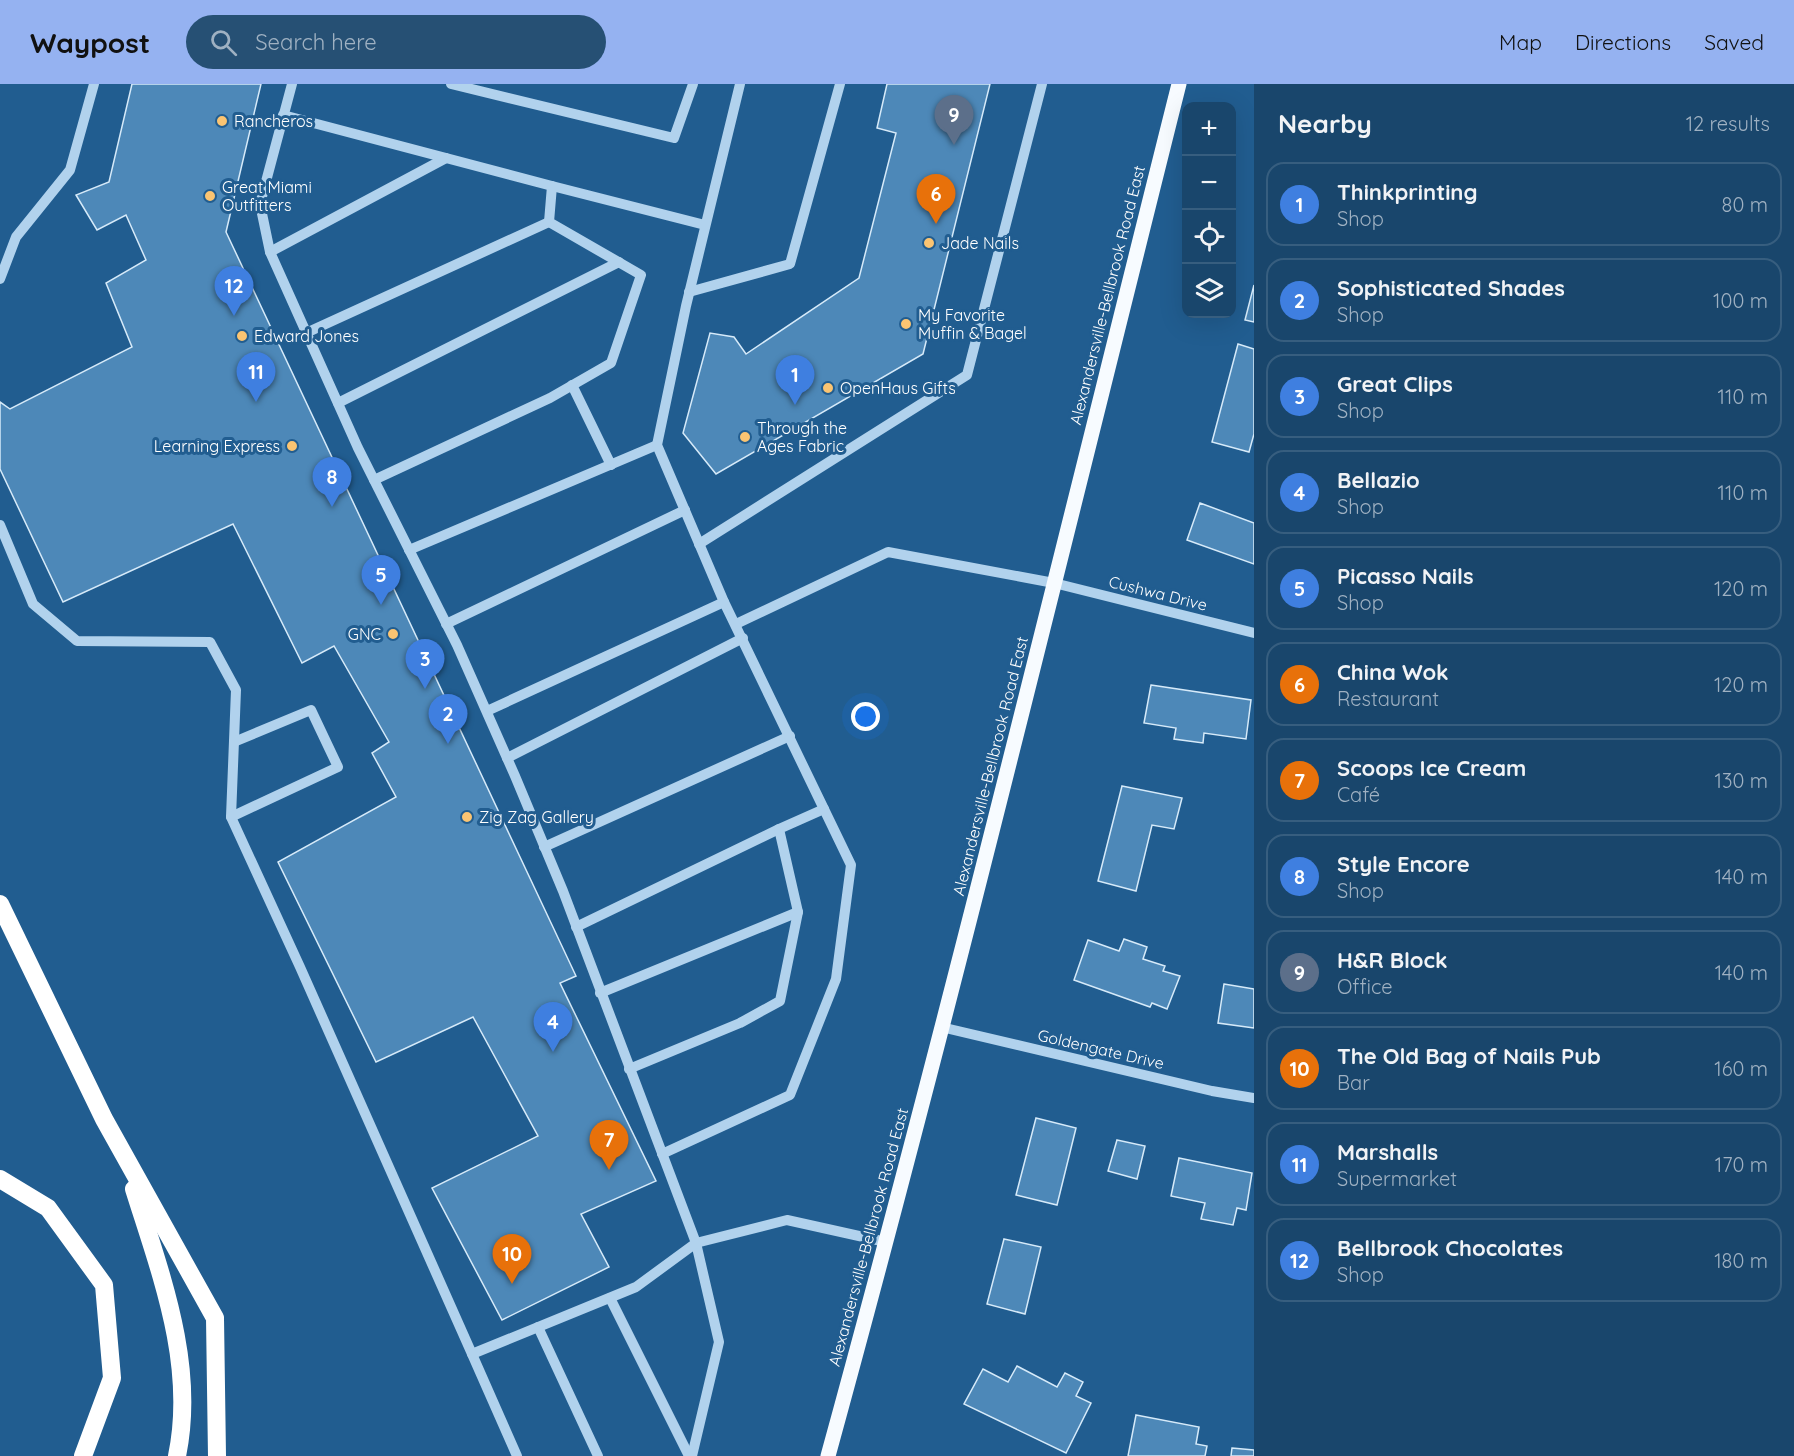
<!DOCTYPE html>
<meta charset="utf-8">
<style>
:root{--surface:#19466c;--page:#265074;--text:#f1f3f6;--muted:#9fb1c2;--line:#375e7f;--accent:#95b2f1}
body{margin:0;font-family:Quicksand,sans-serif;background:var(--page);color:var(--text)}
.controls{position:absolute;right:18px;top:18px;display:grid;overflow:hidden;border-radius:12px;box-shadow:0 6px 24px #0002}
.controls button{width:54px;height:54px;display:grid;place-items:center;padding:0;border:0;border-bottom:2px solid var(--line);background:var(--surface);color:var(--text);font:30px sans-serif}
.you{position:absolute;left:866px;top:633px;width:21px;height:21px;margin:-15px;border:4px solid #fff;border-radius:50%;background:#1a73e8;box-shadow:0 0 0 9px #1a73e833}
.badge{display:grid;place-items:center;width:39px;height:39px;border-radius:50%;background:var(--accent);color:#fff;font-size:20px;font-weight:700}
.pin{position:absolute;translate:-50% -50px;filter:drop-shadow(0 2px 3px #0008)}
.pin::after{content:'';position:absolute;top:32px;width:21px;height:18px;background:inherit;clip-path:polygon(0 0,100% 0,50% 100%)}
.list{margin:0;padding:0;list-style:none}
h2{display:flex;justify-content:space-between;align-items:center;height:78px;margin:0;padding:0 24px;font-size:26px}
h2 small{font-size:20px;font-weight:400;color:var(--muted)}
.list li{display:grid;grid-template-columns:39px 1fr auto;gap:18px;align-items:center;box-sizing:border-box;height:84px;margin:0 12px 12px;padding:0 12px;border:2px solid var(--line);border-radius:18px}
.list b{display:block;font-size:22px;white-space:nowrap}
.list p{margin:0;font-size:20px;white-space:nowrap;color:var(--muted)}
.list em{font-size:20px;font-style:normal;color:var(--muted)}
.icon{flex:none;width:33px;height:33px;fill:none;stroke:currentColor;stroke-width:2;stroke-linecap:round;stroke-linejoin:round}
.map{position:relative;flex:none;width:1254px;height:1372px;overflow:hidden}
header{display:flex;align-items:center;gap:36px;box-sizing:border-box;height:84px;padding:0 30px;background:var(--accent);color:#111}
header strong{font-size:28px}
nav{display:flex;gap:33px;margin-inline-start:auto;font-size:21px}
.search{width:420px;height:54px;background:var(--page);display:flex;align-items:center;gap:15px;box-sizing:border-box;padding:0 21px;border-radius:33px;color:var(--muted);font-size:22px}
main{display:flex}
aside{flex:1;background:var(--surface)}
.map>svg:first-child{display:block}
.building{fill:#4d88b8;stroke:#d6eaf9;stroke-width:1.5}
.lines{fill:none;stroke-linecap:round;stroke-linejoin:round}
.minor{stroke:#b1d2ed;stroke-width:10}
.major{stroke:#f7fbff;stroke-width:15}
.highway{stroke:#fff;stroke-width:18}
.poi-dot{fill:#fac472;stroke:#215d90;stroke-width:2}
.labels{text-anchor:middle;stroke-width:6;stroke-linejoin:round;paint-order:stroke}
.poi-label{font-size:16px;fill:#fff;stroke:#215d90;text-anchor:start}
.street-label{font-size:16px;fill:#fff;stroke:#215d90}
</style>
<header>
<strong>Waypost</strong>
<div class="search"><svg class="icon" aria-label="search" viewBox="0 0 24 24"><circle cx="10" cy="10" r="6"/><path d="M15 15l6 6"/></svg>Search here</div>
<nav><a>Map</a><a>Directions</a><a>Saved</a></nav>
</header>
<main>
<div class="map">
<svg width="1254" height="1372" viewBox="0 0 1254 1372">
<rect width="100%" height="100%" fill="#215d90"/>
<!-- building -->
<g class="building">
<polygon points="132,0 261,0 226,148 576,892 560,899 656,1097 581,1130 609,1183 502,1236 432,1104 538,1052 473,933 376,978 278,778 396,713 372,669 389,658 334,562 302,579 233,440 63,518 0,385 0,318 10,325 132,263 106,199 146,176 126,131 97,146 76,111 109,98"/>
<polygon points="887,0 990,0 923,270 716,390 683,349 710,249 734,253 746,270 859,194 896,49 877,44"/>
<polygon points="1254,201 1254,238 1245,236"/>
<polygon points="1238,260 1254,265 1254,350 1249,368 1212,358"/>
<polygon points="1200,419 1254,439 1254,480 1187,456"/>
<polygon points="1151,601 1251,616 1246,655 1204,649 1203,659 1174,655 1176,644 1144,639"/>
<polygon points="1122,702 1182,714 1174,745 1152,741 1136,807 1098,797"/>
<polygon points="1124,855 1147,863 1143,875 1165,882 1163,887 1180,892 1167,925 1152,919 1150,923 1074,896 1088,856 1119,867"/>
<polygon points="1224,900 1254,905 1254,944 1218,939"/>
<polygon points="1036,1034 1076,1044 1057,1121 1016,1111"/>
<polygon points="1117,1056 1145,1062 1137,1095 1108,1087"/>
<polygon points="1179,1074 1252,1089 1246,1126 1237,1124 1233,1141 1201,1135 1205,1119 1171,1112"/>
<polygon points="1004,1155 1041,1163 1025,1230 987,1220"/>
<polygon points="1017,1282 1057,1303 1065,1289 1083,1298 1076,1312 1091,1319 1066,1369 964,1320 983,1285 1008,1298"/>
<polygon points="1136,1331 1199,1343 1196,1360 1207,1362 1205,1372 1128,1372"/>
<polygon points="1232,1364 1254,1366 1254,1372 1231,1372"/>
</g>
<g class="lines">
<!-- minor -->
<g class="minor">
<polyline points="292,0 260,120 270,168 358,364 457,561 515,692 563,807 696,1159 719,1258 692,1372"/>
<polyline points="451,0 674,54 693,0"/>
<polyline points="283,31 552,102 549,138 641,191 611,279 550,314 374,396"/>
<polyline points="552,102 705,141"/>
<polyline points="270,168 446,74"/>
<polyline points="0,195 16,153 70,86 94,0"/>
<polyline points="689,208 790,180 840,0"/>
<polyline points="306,249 549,138"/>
<polyline points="572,301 611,381"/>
<polyline points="338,319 619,178"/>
<polyline points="0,441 33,520 77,557 210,558 236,606 231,733 300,883 472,1270 636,1203 696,1159 787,1136 886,1158"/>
<polyline points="699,460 967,291 1042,0"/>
<polyline points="409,466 657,361"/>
<polyline points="446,540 685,426"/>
<polyline points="736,540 888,468 1054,499 1254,549"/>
<polyline points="487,627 724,518"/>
<polyline points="507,674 743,554"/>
<polyline points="231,733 338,683 311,626 234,658"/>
<polyline points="544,763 790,652"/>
<polyline points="576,843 779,745"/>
<polyline points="600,909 798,828"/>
<polyline points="941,943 1212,1007 1254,1014"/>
<polyline points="629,985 740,939 780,917 798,828 779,745 824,725"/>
<polyline points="662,1070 790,1011 836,895 851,781 724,518 657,361 686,222 740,0"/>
<polyline points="610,1214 689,1372"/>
<polyline points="538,1243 598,1372"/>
<polyline points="472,1270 517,1372"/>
</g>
<!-- major -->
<path class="major" d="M828,1372C953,917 1064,458 1179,0"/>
<!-- highway -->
<g class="highway">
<polyline points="0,820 104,1035 215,1234 217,1372"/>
<polyline points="0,1095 48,1124 104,1201 112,1294 83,1372"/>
<path d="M134,1105C161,1191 196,1281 177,1372"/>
</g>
</g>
<!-- markers -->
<g class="poi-dot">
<circle cx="222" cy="37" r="6"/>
<circle cx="210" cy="112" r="6"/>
<circle cx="929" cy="159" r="6"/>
<circle cx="906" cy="240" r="6"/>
<circle cx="242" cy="252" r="6"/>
<circle cx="828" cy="304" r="6"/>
<circle cx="745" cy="353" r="6"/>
<circle cx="292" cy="362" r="6"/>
<circle cx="393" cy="550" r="6"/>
<circle cx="467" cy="733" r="6"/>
</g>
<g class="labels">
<!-- poi labels -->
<g class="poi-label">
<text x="234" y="43">Rancheros</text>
<text x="222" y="109">Great Miami<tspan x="222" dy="18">Outfitters</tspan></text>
<text x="941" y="165">Jade Nails</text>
<text x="918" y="237">My Favorite<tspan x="918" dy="18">Muffin &amp; Bagel</tspan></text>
<text x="254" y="258">Edward Jones</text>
<text x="840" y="310">OpenHaus Gifts</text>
<text x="757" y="350">Through the<tspan x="757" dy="18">Ages Fabric</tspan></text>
<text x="280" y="368" text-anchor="end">Learning Express</text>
<text x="381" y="556" text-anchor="end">GNC</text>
<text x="479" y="739">Zig Zag Gallery</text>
</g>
<!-- street labels -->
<g class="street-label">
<text transform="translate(1107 211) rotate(-76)" y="6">Alexandersville-Bellbrook Road East</text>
<text transform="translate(1158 509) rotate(14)" y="6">Cushwa Drive</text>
<text transform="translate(990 682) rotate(-76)" y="6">Alexandersville-Bellbrook Road East</text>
<text transform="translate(1101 965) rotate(13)" y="6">Goldengate Drive</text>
<text transform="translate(868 1153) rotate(-75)" y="6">Alexandersville-Bellbrook Road East</text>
</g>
</g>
</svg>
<div class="controls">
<button>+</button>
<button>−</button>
<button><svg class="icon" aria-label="locate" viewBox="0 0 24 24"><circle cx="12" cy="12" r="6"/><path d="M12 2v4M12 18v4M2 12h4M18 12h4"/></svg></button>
<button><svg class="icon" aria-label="layers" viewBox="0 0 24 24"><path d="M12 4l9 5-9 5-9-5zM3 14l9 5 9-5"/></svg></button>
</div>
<div class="you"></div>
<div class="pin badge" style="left:795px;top:321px;background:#3f7fe0">1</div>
<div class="pin badge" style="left:448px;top:660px;background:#3f7fe0">2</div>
<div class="pin badge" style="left:425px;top:605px;background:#3f7fe0">3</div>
<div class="pin badge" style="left:553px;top:968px;background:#3f7fe0">4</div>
<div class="pin badge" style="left:381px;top:521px;background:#3f7fe0">5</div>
<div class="pin badge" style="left:936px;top:140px;background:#e8710a">6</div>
<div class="pin badge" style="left:609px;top:1086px;background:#e8710a">7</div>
<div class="pin badge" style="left:332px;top:423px;background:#3f7fe0">8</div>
<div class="pin badge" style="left:954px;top:61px;background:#5c6f8a">9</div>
<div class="pin badge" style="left:512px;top:1200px;background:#e8710a">10</div>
<div class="pin badge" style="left:256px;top:318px;background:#3f7fe0">11</div>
<div class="pin badge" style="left:234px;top:232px;background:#3f7fe0">12</div>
</div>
<aside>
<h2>Nearby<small>12 results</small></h2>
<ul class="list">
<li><span class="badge" style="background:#3f7fe0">1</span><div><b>Thinkprinting</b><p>Shop</p></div><em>80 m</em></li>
<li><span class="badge" style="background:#3f7fe0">2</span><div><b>Sophisticated Shades</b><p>Shop</p></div><em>100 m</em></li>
<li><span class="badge" style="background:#3f7fe0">3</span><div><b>Great Clips</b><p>Shop</p></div><em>110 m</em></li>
<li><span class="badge" style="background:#3f7fe0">4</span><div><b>Bellazio</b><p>Shop</p></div><em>110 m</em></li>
<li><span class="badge" style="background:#3f7fe0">5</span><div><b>Picasso Nails</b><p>Shop</p></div><em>120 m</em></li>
<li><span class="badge" style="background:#e8710a">6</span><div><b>China Wok</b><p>Restaurant</p></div><em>120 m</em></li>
<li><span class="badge" style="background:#e8710a">7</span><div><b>Scoops Ice Cream</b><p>Café</p></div><em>130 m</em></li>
<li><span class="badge" style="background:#3f7fe0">8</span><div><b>Style Encore</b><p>Shop</p></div><em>140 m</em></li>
<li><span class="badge" style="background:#5c6f8a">9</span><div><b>H&amp;R Block</b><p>Office</p></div><em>140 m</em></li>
<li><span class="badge" style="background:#e8710a">10</span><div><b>The Old Bag of Nails Pub</b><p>Bar</p></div><em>160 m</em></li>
<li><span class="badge" style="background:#3f7fe0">11</span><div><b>Marshalls</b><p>Supermarket</p></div><em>170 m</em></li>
<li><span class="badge" style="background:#3f7fe0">12</span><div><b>Bellbrook Chocolates</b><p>Shop</p></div><em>180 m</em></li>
</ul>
</aside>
</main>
